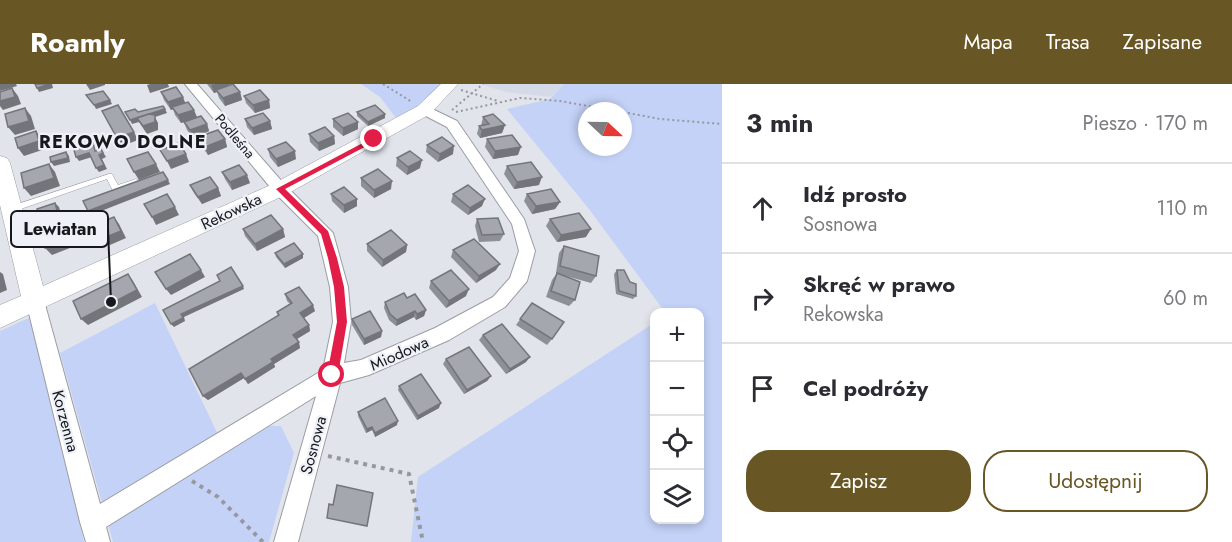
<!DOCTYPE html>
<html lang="pl">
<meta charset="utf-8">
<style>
:root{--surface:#fff;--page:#f2f2f3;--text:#2b2b33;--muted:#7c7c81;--line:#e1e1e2;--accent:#685624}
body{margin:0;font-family:Jost,sans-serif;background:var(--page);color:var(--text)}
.controls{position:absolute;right:18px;bottom:18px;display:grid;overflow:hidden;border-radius:12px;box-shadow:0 3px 9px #0003}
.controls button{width:54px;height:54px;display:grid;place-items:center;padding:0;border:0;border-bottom:2px solid var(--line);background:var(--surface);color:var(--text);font:30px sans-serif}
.compass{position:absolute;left:578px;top:18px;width:54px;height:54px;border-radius:50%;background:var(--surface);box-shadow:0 3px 9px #0003;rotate:112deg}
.stop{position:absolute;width:18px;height:18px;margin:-14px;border:4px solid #e11d48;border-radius:50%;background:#fff}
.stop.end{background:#e11d48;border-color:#fff;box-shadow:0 2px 6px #0008}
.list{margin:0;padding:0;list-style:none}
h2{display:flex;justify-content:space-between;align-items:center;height:78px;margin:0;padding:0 24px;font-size:26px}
h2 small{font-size:20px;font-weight:400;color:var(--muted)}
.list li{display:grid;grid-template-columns:39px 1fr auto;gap:18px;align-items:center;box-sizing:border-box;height:90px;padding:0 24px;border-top:2px solid var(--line)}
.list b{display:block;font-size:22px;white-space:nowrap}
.list p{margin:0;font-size:20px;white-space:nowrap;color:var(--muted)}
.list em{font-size:20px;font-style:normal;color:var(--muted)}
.actions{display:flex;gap:12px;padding:18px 24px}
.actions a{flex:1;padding:14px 0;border:2px solid var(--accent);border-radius:24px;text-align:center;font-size:21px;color:var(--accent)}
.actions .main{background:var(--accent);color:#fff}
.icon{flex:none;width:33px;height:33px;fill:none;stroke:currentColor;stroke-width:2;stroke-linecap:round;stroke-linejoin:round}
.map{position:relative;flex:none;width:722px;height:458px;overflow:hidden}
header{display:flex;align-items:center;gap:36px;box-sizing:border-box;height:84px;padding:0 30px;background:var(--accent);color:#fff}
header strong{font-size:28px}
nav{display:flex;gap:33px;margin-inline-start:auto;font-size:21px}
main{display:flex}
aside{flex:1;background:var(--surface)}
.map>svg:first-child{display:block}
.built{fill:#d4dae8}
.green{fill:#c4d2f7;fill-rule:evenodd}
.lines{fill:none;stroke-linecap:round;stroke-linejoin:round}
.lane-casing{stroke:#9a9da4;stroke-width:1}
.street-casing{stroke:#9a9da4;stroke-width:2}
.secondary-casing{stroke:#9a9da4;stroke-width:1}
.path-far1{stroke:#96989e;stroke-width:2;stroke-dasharray:2 3;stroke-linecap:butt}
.path{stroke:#96989e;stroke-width:4;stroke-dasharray:4 5;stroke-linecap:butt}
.lane{fill:#fff;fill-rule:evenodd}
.street{fill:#fff;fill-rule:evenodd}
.secondary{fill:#fff;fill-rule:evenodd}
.wall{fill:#8d9096}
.shaded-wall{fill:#73757a}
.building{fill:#a4a7ae;stroke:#73757a;stroke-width:1.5}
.route{fill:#e11d48}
.labels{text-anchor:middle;stroke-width:4.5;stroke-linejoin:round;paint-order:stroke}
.far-street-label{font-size:14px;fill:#17181b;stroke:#eef1f8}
.street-label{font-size:16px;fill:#17181b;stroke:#eef1f8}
.far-district-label{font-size:18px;font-weight:bold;letter-spacing:1.5px;fill:#17181b;stroke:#eef1f8}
.leader{fill:none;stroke:#17181b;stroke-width:2}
.callout-dot{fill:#17181b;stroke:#eef1f8;stroke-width:2}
.callout{fill:#eef1f8;stroke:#17181b;stroke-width:2}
.callout-label{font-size:18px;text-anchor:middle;font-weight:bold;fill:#17181b}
</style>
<header>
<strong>Roamly</strong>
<nav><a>Mapa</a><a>Trasa</a><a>Zapisane</a></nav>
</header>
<main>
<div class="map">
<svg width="722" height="458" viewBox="0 0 722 458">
<rect width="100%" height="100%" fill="#e1e4eb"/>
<!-- built -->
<polygon class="built" points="481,0 564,0 551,13 505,8"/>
<!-- green -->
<g class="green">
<polygon points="361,0 456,0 440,17 396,34 380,13"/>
<path d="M564,0H722V458H411L418,393L654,239V436H700V228H665L589,125L507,25L550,15ZM587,27H623V63H587Z"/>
<polygon points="155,219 224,363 253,342 281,342 294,369 269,458 113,458 60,269"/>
<polygon points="31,233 84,458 0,458 0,247"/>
</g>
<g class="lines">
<defs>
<polygon id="lane" points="109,90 112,90 118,101 136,95 140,97 139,99 116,108 113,107 107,95 15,127 12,128 8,125 9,123"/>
<polygon id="street" points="185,0 197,0 285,101 333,149 348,203 351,238 344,279 361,276 435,244 493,213 510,194 519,167 512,140 447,43 420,29 420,23 428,23 457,37 524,135 535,167 527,197 505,223 449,256 369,291 340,299 298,458 274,458 316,312 106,443 110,458 86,458 80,438 26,217 29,212 35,210 41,212 44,217 100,420 323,286 333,238 330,203 318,152 275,109"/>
<polygon id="secondary" points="441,0 458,0 430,30 287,110 0,244 0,221 21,212 0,121 0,72 7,74 10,79 43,202 273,100 418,22"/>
</defs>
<!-- lane casing -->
<use href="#lane" class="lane-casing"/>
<!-- street casing -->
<use href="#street" class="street-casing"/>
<!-- secondary casing -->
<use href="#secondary" class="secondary-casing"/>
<!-- path-far1 -->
<g class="path-far1">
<polyline points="383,0 412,18"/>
<polyline points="461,6 498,17"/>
<polyline points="452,26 483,0"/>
<polyline points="456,28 520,14 560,17 616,27"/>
<polyline points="623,28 660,35 722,40"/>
</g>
<!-- path -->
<g class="path">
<polyline points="328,372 409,390 423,458"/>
<polyline points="192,397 218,413 263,458"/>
</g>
<!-- lane -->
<use href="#lane" class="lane"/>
<!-- street -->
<use href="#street" class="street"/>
<!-- secondary -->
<use href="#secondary" class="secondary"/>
</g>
<!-- wall -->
<g class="wall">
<polygon points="207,0 229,0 240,8 242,16 225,22 219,14 217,8 214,9"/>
<polygon points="161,8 185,19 197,33 207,40 209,47 193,54 187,46 184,38 181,39 175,31 173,25 171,26 164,16"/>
<polygon points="244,12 269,16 270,24 255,29 246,19"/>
<polygon points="357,28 385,34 368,42 357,32"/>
<polygon points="483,33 505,41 502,49 480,54 477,50 479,42 481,42"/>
<polygon points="245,35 270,37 272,45 254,51 247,43"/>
<polygon points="333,35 358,45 343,52 333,43"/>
<polygon points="309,50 334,52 335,60 319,67 310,58"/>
<polygon points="198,53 225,55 227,63 208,71 201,61"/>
<polygon points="487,55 518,71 493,75 485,63"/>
<polygon points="427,61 453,70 438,78 426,68"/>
<polygon points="268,65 296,75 278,83 270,73"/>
<polygon points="397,74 420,84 407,91 396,82"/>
<polygon points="507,82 539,101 514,105 504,90"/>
<polygon points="222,88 250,99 232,106 225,95"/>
<polygon points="361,94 391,105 374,114 361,102"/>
<polygon points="190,101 218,104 221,112 202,120 194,109"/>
<polygon points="331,110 357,115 357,122 344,129 332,117"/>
<polygon points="453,110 482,122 468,131 451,118"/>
<polygon points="527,110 560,118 555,125 532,130 524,117"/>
<polygon points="477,135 504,150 500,157 479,158 475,142"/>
<polygon points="550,135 586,153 557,158 546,142"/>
<polygon points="243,145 283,145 285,153 257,167 245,152"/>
<polygon points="367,160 407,161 406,168 382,183 367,167"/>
<polygon points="564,162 596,192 591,199 562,191 575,216 569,222 546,213 552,196 557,189 556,189 559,169"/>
<polygon points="453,166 496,186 476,199 451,173"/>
<polygon points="275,169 303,174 285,184 276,173"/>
<polygon points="617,186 636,212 633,215 616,210 614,190"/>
<polygon points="431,197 466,212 446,224 429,204"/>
<polygon points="285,210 315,227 303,234 309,241 310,247 297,255 300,264 274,280 275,283 248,300 244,294 208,316 203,312 278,232 277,228 290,220 287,217"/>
<polygon points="407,214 426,226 424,232 416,236 414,233 396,242 389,236 384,224 385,218"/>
<polygon points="532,219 552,255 547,261 516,241"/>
<polygon points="352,235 382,247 381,253 364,261 352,241"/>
<polygon points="483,251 526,278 506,290 479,256"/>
<polygon points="446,275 491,292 487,297 464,310 443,280"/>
<polygon points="399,302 439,324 417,336 398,306"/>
<polygon points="358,328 397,341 375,353 372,346 366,349 358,332"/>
</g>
<!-- shaded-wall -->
<g class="shaded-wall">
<polygon points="0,0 16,0 17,2 0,7"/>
<polygon points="50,0 52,0 53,4 39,8 37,4"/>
<polygon points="86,0 105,0 105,1 90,6"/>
<polygon points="150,0 168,0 169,3 150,9 147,1"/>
<polygon points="215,0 229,0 230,4 216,6 217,8 214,9 211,1"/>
<polygon points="12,4 18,12 21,20 3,26 0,22 0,17"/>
<polygon points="240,8 242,16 225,22 223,14"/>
<polygon points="183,13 186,21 171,26 168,18"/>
<polygon points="110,16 112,20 96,25 94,21"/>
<polygon points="269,16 270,24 255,29 253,21"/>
<polygon points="25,24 31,32 35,45 15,51 8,43"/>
<polygon points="165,25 167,29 155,33 158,39 158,46 147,50 139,38 132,40 130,36"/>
<polygon points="194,26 197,33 181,39 178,31"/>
<polygon points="385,30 385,34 368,42 368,38"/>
<polygon points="270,37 272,45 254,51 252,44"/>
<polygon points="358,38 358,45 343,52 343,44"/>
<polygon points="207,40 209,47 193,54 190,46"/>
<polygon points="505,41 502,49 480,54 482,46"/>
<polygon points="36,47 42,55 45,65 24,72 18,64"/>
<polygon points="134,48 138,56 122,62 117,54"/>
<polygon points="334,52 335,60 319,67 318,59"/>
<polygon points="225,55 227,63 208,71 205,63"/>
<polygon points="454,62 453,70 438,78 440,70"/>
<polygon points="521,63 518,71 493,75 495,67"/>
<polygon points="101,65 106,73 102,75 107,85 99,88 96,84"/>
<polygon points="295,67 296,75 278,83 276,75"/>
<polygon points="66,68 69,72 70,78 54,82 51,78"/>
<polygon points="89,69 92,73 79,77 76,73"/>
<polygon points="186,70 189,78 171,85 167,77"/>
<polygon points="422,76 420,84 407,91 408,83"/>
<polygon points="49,80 55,88 60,102 31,112 24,104"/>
<polygon points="156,80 160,88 139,96 134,88"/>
<polygon points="247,91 250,99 232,106 230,98"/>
<polygon points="542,93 539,101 514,105 517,98"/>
<polygon points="168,96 170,100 91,131 88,127"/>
<polygon points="392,97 391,105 374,114 374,106"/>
<polygon points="218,104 221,112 202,120 198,113"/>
<polygon points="357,115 357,122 344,129 344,121"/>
<polygon points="485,115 482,122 468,131 470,124"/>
<polygon points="560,118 555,125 532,130 536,122"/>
<polygon points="55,119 59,123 62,133 43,140 40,136"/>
<polygon points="175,123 179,131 156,141 152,133"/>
<polygon points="114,133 119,140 126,154 110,161 104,154"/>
<polygon points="63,137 69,144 75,162 52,171 45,164"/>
<polygon points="283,145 285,153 257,167 255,160"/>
<polygon points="591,145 586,153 557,158 561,151"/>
<polygon points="407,161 406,168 382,183 383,176"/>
<polygon points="303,170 303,174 285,184 284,180"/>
<polygon points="500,180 496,186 476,199 479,192"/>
<polygon points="201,186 205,193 171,211 166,205"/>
<polygon points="0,188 3,190 7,206 0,209"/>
<polygon points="128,190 133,197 142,213 88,241 81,235"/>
<polygon points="243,202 244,205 184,233 185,237 174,243 171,240 181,230"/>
<polygon points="469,205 466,212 446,224 449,217"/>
<polygon points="313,221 315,227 301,236 300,229"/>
<polygon points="426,226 424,232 416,236 417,230"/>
<polygon points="415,227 414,233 396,242 397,236"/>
<polygon points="309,241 310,247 295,256 293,251"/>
<polygon points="382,247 381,253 364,261 364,255"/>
<polygon points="299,258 300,264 274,280 275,283 248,300 245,295 271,275"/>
<polygon points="530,273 526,278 506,290 510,285"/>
<polygon points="241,289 244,294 208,316 203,312"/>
<polygon points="491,292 487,297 464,310 467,306"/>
<polygon points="441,319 439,324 417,336 418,332"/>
<polygon points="398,337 397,341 375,353 375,349"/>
<polygon points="372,343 372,346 366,349 367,345"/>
</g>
<!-- building -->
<g class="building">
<polygon points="35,0 50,0 37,4"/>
<polygon points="233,0 240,8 223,14 216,6"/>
<polygon points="176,3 183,13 168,18 161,8"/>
<polygon points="12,4 15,13 0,17 0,8"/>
<polygon points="260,6 269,16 253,21 244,12"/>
<polygon points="103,7 110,16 94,21 86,11"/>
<polygon points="188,18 194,26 178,31 172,23"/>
<polygon points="118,21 134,48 117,54 102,27"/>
<polygon points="375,21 385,30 368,38 357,28"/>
<polygon points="163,22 165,25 130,36 125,28 135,25 138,28"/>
<polygon points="25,24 29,37 8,43 5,30"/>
<polygon points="263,29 270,37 252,44 245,35"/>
<polygon points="348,29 358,38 343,44 333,35"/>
<polygon points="149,30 155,31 155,38 143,42 137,34"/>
<polygon points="493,30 505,41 482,46 479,42 489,40 483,33"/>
<polygon points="201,32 207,40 190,46 184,38"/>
<polygon points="325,43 334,52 318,59 309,50"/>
<polygon points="218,46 225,55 205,63 198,53"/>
<polygon points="36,47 39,57 18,64 15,54"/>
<polygon points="512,51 521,63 495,67 487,55"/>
<polygon points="442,53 454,62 440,70 427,61"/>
<polygon points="286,58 295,67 276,75 268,65"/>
<polygon points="93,59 95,67 101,65 103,69 99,71 104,81 96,84 89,69 76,73 74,66"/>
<polygon points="179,59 186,70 167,77 160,66"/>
<polygon points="410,67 422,76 408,83 397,74"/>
<polygon points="66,68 68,74 51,78 50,73"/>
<polygon points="148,68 156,80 134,88 127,75"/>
<polygon points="531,78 542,93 517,98 507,82"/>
<polygon points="49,80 54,94 24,104 21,89"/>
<polygon points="239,81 247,91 230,98 222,88"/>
<polygon points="378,85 392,97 374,106 361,94"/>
<polygon points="163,88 168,96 88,127 83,117"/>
<polygon points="210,93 218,104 198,113 190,101"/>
<polygon points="468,101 485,115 470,124 453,110"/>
<polygon points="344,103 357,115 344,121 331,110"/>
<polygon points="551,105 560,118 536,122 527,110"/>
<polygon points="167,110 175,123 152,133 144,120"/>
<polygon points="55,119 58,130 40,136 37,125"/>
<polygon points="579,129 591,145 561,151 550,135"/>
<polygon points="271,131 283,145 255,160 243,145"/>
<polygon points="114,133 121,147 104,154 97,140"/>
<polygon points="498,134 504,150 482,151 477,135"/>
<polygon points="63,137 68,155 45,164 40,145"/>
<polygon points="391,146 407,161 383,176 367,160"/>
<polygon points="474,155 500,180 479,192 453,166"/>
<polygon points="294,159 303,170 284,180 275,169"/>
<polygon points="564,162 599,172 596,192 560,182"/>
<polygon points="190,170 201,186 166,205 155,188"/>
<polygon points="231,183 243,202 181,230 183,234 171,240 163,226 220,197 217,191"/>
<polygon points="451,186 469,205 449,217 431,197"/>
<polygon points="617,186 624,186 630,198 636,200 636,212 619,207"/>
<polygon points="557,189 580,198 575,216 551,207"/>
<polygon points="128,190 137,206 81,235 73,217"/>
<polygon points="299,203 313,221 300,229 309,241 293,251 299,258 271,275 273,278 245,295 241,289 203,312 189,285 279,231 277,228 292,219 285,210"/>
<polygon points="404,209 407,214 415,210 426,226 417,230 415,227 397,236 390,230 385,218"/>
<polygon points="532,219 564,238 552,255 520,235"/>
<polygon points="370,227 382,247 364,255 352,235"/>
<polygon points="502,240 530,273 510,285 483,251"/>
<polygon points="469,263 491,292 467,306 446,275"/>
<polygon points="421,290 441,319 418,332 399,302"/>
<polygon points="385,314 398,337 375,349 372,343 367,345 358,328"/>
<polygon points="337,401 373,409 367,442 327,434 329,420 333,421"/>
</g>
<!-- route -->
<polygon class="route" points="374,53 376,57 285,105 328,147 337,174 344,203 347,238 338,291 332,296 327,291 337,238 334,203 328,174 321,150 276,105"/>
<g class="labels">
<!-- far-street labels -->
<g class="far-street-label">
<text transform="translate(235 52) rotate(50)" y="5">Podleśna</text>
</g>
<!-- street labels -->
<g class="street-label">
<text transform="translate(231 127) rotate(-25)" y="6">Rekowska</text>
<text transform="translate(399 269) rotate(-24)" y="6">Miodowa</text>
<text transform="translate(66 337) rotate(75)" y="6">Korzenna</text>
<text transform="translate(313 361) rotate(-75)" y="6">Sosnowa</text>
</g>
<!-- far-district labels -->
<g class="far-district-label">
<text x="123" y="64">REKOWO DOLNE</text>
</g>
</g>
<!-- callouts -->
<path class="leader" d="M111 218L108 145"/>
<circle class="callout-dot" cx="111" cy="218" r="6"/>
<rect class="callout" x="11" y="127" width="97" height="36" rx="6"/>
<g class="callout-label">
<text x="60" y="151">Lewiatan</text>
</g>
</svg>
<div class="controls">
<button>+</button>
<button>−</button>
<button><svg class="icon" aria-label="locate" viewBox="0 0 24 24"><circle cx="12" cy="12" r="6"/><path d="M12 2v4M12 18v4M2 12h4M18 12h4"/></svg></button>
<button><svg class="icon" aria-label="layers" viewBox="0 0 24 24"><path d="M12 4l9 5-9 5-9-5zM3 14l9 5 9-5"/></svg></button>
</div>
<svg class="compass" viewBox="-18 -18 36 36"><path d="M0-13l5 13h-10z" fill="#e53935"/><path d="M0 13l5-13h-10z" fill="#7c7c81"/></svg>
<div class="stop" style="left:332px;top:291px"></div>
<div class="stop end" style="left:374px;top:55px"></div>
</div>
<aside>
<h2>3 min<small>Pieszo · 170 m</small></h2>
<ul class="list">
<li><svg class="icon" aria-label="ahead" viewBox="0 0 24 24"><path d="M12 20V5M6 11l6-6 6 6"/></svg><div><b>Idź prosto</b><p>Sosnowa</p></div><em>110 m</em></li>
<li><svg class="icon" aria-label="right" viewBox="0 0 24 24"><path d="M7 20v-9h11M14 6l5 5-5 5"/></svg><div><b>Skręć w prawo</b><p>Rekowska</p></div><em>60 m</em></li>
<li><svg class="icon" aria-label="arrive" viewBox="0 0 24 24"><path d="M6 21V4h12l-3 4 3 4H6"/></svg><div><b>Cel podróży</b></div></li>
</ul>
<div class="actions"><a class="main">Zapisz</a><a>Udostępnij</a></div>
</aside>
</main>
